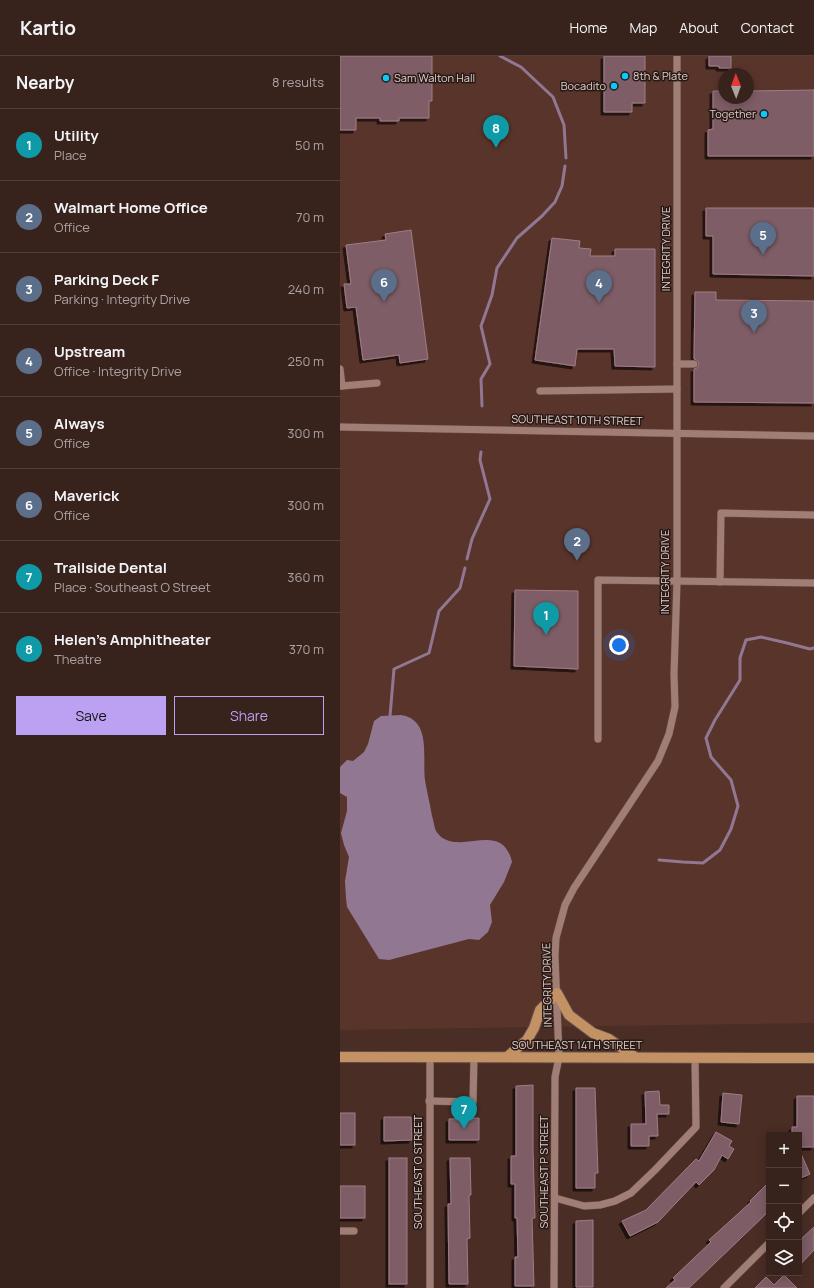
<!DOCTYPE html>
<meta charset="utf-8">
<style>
:root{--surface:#38221c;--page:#432f29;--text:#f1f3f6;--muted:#aba4a3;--line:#523f3b;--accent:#bca0f2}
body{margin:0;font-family:Manrope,sans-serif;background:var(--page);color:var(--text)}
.controls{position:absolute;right:12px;bottom:12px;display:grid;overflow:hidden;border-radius:0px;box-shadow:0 2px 10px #0003}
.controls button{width:36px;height:36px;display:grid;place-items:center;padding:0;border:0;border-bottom:1px solid var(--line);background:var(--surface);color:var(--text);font:20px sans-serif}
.compass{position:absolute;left:378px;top:12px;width:36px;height:36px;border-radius:50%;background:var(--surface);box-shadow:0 2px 10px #0003;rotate:359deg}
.you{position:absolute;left:279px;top:589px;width:14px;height:14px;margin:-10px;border:3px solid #fff;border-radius:50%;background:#1a73e8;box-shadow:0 0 0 6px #1a73e833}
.badge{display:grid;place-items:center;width:26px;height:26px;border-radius:50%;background:var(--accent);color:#fff;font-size:13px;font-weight:700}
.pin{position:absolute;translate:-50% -33px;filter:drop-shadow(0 1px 2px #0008)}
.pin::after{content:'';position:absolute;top:21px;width:14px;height:12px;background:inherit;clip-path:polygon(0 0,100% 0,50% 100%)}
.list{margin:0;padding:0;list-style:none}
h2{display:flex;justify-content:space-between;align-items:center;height:52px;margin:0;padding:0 16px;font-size:17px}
h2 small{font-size:13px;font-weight:400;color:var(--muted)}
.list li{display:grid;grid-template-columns:26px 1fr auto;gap:12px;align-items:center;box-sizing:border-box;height:72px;padding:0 16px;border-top:1px solid var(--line)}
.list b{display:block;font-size:15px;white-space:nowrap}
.list p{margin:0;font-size:13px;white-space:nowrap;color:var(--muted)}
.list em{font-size:13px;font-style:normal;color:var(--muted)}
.actions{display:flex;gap:8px;padding:12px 16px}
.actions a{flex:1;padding:9px 0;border:1px solid var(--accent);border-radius:0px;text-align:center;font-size:14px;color:var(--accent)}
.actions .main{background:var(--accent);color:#111}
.icon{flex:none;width:22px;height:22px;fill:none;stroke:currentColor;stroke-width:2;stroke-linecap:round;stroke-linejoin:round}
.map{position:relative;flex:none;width:474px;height:1232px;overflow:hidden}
header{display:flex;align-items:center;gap:24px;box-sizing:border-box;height:56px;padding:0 20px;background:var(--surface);border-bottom:1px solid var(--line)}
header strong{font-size:19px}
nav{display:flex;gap:22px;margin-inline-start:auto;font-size:14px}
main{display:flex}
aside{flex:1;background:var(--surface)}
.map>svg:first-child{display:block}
.built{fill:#59342b;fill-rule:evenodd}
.water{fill:#917791}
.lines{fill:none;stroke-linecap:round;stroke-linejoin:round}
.stream{stroke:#917791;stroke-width:3}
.building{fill:#7e5d66;stroke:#a07c86;filter:url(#shadow)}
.minor-casing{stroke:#644c46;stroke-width:8}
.major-casing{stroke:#644c46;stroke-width:12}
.minor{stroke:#a17e75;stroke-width:7}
.major{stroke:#c29265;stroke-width:10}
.poi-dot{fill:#0bcafa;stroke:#271916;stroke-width:1.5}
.labels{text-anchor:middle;stroke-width:3;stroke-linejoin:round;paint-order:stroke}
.poi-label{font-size:11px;fill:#e0cdc8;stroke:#271916;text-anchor:start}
.street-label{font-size:11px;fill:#e0cdc8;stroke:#271916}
</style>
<header>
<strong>Kartio</strong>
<nav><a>Home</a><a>Map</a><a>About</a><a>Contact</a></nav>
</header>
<main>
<aside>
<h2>Nearby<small>8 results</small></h2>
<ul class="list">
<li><span class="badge" style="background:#0f9aa8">1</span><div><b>Utility</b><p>Place</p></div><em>50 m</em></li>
<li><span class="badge" style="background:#5c6f8a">2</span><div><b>Walmart Home Office</b><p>Office</p></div><em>70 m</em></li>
<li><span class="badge" style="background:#5c6f8a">3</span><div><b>Parking Deck F</b><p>Parking · Integrity Drive</p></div><em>240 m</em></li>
<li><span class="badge" style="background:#5c6f8a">4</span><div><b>Upstream</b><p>Office · Integrity Drive</p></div><em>250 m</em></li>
<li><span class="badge" style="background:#5c6f8a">5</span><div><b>Always</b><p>Office</p></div><em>300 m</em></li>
<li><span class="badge" style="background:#5c6f8a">6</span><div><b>Maverick</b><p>Office</p></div><em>300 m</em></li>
<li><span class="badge" style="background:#0f9aa8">7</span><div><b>Trailside Dental</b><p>Place · Southeast O Street</p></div><em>360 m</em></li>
<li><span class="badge" style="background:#0f9aa8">8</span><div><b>Helen’s Amphitheater</b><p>Theatre</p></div><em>370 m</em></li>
</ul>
<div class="actions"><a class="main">Save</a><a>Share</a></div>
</aside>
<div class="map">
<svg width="474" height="1232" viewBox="0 0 474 1232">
<defs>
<filter id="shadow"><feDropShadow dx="-3" dy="3" stdDeviation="0" flood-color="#0009"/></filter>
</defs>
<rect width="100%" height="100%" fill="#4a2d25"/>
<!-- built -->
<path class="built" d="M0,0H474V967L0,974ZM384,18H408V42H384Z"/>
<!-- water -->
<path class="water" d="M61,659C92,664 82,701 85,724C87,736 90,748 92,760C94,765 94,771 96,775C97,777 99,778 100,780C122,799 162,764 172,806L164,826L150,849L152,866L148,876L139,884L129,883L49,904L39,903L7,851L6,842L5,825L9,801L4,789L1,777L7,755V741L0,737V711L7,704L13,705L24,696L28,688L34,665L41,660Z"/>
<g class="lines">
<!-- stream -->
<g class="stream">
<polyline points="160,0 181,11 213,41 224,69 226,102"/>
<polyline points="142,350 141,323 150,308 141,270 152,239 157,212 177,182 202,160 215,146 222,130 225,110"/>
<polyline points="127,503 132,483 150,443 140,404 141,396"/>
<polyline points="50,660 54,613 89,597 99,555 120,532 125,512"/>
<polyline points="319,804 343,806 363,807 380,794 391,773 398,750 391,724 371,701 366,682 375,664 400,624 400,602 406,584 421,581 447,587 470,593 474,592"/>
</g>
</g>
<!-- building -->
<g class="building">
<polygon points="0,0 92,0 92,45 89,45 89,62 59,62 59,65 40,65 40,62 16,62 16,74 0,74"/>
<polygon points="264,0 305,0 305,47 292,47 292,56 264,56"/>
<polygon points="369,0 391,0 391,12 379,12 379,10 369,10"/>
<polygon points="474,34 474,100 368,100 368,74 373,73 373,35 384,35 384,42 408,42 408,35"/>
<polygon points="366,152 474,152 474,220 373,218 373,180 366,180"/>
<polygon points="71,174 88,303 60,307 59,299 23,304 16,251 7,252 4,228 11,228 6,189 46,184 45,178"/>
<polygon points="212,182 240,185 239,192 251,193 250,200 275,200 275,193 315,193 315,311 275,310 274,293 237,293 235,310 195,304"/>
<polygon points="355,236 376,236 376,244 474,245 474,347 354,346 354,313 357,312 359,308 358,305 354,303"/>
<polygon points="175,534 238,535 238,613 174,610"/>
<polygon points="193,1029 193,1094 195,1162 192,1162 194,1230 175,1230 175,1201 178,1201 177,1162 175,1162 175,1128 171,1128 171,1100 176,1100 176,1030"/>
<polygon points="236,1032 255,1032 258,1117 255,1117 255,1132 236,1132"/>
<polygon points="319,1035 320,1049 329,1049 329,1058 317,1058 318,1080 309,1080 309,1090 291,1090 291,1068 306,1068 305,1036"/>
<polygon points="383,1037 402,1039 399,1068 381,1066"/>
<polygon points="457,1040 474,1040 474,1091 459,1091 459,1079 452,1079 452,1071 457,1071"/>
<rect x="0" y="1057" width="15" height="32"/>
<polygon points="44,1061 71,1061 72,1084 44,1085"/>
<polygon points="139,1062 139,1084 109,1084 109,1063"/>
<polygon points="376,1076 392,1085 389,1090 394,1093 388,1103 382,1099 374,1114 359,1129 356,1126 318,1166 290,1180 282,1165 306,1154 356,1103 359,1105"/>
<polygon points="459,1093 470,1118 459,1123"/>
<rect x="49" y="1102" width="18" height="126"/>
<polygon points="110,1102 130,1102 131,1139 129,1139 130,1182 127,1183 128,1228 109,1228 108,1148 111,1148"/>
<polygon points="429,1126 429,1155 349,1232 326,1232 335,1224 333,1222 371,1186 369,1184 411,1146 410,1145"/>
<rect x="0" y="1130" width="25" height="32"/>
<polygon points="253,1164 253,1231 236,1231 236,1165"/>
<polygon points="474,1171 474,1194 459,1210 459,1185"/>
<polygon points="444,1219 457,1232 415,1232 426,1221 434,1229"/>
</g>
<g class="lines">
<defs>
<g id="minor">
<polyline points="337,308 354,308"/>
<polyline points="0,313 2,330 0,330"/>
<polyline points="2,330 37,327"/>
<polyline points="200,335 337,333"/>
<polyline points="0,371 474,380"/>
<polyline points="380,526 381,457 474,459"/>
<polyline points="258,683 258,524 474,527"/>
<polyline points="90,1001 90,1232"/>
<polyline points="89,1045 133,1046 134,1001"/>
<polyline points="215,1142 244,1150 260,1149 275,1145 291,1137 315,1114 356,1071 355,1002"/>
<polyline points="459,1157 474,1142"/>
<polyline points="0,1175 14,1175"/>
<polyline points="214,1232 215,1021 219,1001 215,900 216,882 225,849 234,832 318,705 329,678 335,651 334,618 337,526 337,0"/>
<polyline points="384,1232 429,1187"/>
</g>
<g id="major">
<polyline points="0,1001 474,1002"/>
<polyline points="167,1001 187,984 194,972 200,954 217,937 229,959 253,977 269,983 295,1001"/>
</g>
</defs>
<!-- minor casing -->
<use href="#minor" class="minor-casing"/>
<!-- major casing -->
<use href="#major" class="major-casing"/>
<!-- minor -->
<use href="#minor" class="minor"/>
<!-- major -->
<use href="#major" class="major"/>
</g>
<!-- markers -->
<g class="poi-dot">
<circle cx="285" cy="20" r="4"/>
<circle cx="46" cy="22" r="4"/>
<circle cx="274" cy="30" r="4"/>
<circle cx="424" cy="58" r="4"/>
</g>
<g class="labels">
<!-- poi labels -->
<g class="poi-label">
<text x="293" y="24">8th &amp; Plate</text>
<text x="54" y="26">Sam Walton Hall</text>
<text x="266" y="34" text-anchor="end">Bocadito</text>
<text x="416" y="62" text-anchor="end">Together</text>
</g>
<!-- street labels -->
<g class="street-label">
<text transform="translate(326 193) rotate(-90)" y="4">INTEGRITY DRIVE</text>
<text transform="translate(237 364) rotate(1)" y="4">SOUTHEAST 10TH STREET</text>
<text transform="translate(325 516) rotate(-90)" y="4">INTEGRITY DRIVE</text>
<text transform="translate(207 929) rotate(-91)" y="4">INTEGRITY DRIVE</text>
<text x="237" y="993">SOUTHEAST 14TH STREET</text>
<text transform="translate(78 1116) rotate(-90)" y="4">SOUTHEAST O STREET</text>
<text transform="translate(204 1116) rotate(-90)" y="4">SOUTHEAST P STREET</text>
</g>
</g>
</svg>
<div class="controls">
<button>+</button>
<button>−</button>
<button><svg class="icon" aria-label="locate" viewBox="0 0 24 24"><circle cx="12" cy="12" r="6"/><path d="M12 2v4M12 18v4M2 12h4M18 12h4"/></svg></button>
<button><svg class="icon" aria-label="layers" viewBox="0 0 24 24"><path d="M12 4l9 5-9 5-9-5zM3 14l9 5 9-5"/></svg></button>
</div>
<svg class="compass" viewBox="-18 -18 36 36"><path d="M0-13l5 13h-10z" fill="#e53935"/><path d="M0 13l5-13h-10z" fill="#aba4a3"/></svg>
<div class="you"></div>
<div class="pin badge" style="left:206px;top:579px;background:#0f9aa8">1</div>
<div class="pin badge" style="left:237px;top:505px;background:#5c6f8a">2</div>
<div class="pin badge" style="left:414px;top:277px;background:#5c6f8a">3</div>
<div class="pin badge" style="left:259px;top:247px;background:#5c6f8a">4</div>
<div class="pin badge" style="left:423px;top:199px;background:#5c6f8a">5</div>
<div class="pin badge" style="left:44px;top:246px;background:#5c6f8a">6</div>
<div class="pin badge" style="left:124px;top:1073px;background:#0f9aa8">7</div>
<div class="pin badge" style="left:156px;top:92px;background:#0f9aa8">8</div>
</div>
</main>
